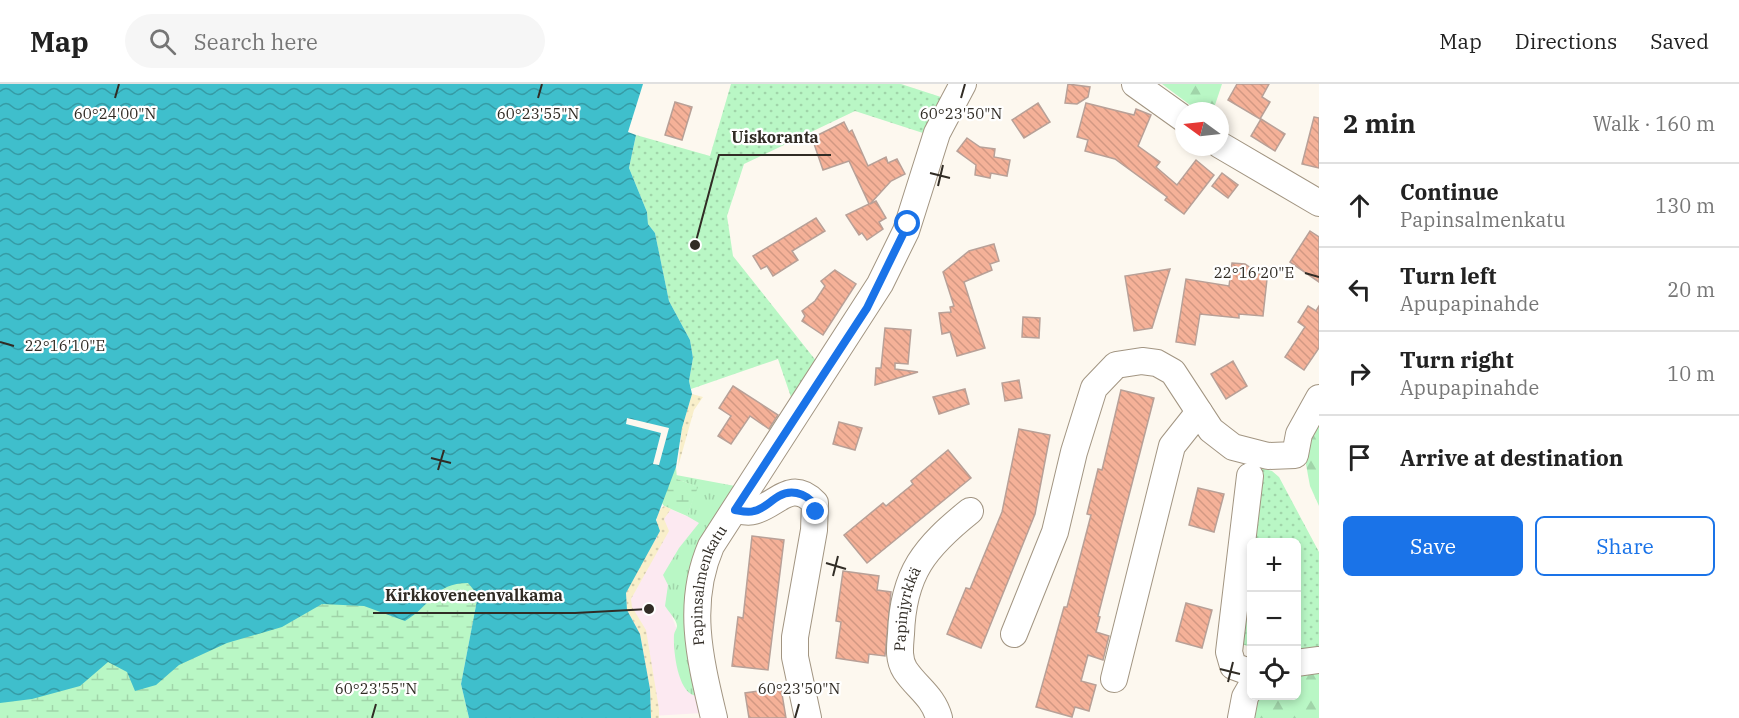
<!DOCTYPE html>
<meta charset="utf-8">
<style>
:root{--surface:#fff;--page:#f6f6f6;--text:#222;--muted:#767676;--line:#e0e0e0;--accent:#1a73e8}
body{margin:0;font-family:"IBM Plex Serif",serif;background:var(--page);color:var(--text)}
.controls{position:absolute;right:18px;bottom:18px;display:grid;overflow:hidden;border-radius:9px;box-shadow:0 3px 9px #0003}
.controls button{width:54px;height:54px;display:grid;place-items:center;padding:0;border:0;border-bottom:2px solid var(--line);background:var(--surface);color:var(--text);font:30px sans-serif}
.compass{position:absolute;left:1175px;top:18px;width:54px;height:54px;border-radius:50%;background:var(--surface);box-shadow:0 3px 9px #0003;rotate:285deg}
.stop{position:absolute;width:18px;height:18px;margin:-14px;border:4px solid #1a73e8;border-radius:50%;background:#fff}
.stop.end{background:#1a73e8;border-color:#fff;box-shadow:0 2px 6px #0008}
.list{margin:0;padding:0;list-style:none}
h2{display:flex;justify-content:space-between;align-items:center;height:78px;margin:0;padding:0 24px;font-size:26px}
h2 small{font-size:20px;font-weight:400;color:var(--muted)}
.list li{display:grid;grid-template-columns:39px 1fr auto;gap:18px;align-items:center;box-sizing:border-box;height:84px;padding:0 24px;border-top:2px solid var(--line)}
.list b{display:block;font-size:22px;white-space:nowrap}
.list p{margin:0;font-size:20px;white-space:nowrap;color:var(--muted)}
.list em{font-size:20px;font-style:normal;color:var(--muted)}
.actions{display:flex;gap:12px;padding:18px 24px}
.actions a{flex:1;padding:14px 0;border:2px solid var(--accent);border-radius:9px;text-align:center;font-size:21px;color:var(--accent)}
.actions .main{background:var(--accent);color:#fff}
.icon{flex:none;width:33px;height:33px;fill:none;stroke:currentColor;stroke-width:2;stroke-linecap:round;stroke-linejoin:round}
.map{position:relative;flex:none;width:1319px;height:634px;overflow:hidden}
header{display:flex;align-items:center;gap:36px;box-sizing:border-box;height:84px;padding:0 30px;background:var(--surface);border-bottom:2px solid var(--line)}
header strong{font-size:28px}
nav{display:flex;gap:33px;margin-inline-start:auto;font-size:21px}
.search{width:420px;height:54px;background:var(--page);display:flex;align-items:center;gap:15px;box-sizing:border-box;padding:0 21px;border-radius:33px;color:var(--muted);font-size:22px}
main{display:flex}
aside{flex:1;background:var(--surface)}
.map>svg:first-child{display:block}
.industrial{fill:#fce9f1}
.grass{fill:url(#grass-tufts)}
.forest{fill:url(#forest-firs)}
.wetland{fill:url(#wetland-marsh)}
.sand{fill:url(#sand-dots)}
.park{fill:url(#park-dots)}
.water{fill:url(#water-waves)}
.pier{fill:#fdf8ef}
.building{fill:url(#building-back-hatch);stroke:#b8a097;stroke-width:1.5}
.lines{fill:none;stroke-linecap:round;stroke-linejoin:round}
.minor-casing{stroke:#a29582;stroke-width:28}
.minor{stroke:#fff;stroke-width:26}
.route{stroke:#1a73e8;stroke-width:8}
.ticks{fill:none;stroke:#312c25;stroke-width:2}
.labels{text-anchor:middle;stroke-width:4.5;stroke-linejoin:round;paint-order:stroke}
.street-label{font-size:15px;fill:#312c25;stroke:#fff}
.ticks-label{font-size:15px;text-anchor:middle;fill:#312c25;stroke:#fff;stroke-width:4.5;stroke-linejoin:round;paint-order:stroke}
.leader{fill:none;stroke:#312c25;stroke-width:2}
.callout-dot{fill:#312c25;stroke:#fff;stroke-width:2}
.callout-label{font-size:16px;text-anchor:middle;font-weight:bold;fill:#312c25;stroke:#fff;stroke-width:4.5;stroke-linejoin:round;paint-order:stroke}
</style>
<header>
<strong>Map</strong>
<div class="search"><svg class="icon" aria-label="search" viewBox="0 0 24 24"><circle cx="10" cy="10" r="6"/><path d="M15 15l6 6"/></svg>Search here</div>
<nav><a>Map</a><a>Directions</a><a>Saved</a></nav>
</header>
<main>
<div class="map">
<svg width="1319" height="634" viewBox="0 0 1319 634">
<defs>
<pattern id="grass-tufts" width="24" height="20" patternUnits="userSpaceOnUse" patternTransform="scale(1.5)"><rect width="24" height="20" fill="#b9f7c5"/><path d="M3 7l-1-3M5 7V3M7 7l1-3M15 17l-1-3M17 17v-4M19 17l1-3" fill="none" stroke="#a0d4a9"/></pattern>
<pattern id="forest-firs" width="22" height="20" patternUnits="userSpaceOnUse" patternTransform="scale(1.5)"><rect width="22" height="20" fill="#b9f7c5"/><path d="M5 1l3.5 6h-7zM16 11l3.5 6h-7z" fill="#a0d4a9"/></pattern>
<pattern id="wetland-marsh" width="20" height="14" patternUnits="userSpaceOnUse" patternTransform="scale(1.5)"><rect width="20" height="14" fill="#b9f7c5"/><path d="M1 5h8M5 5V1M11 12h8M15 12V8" fill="none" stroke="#a0d4a9"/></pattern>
<pattern id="sand-dots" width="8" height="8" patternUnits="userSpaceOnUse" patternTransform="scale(1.5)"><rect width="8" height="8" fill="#f9efca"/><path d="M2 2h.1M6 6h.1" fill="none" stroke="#d6cdad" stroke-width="1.8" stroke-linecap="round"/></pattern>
<pattern id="park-dots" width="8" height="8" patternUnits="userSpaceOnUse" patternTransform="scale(1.5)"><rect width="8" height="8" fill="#b9f7c5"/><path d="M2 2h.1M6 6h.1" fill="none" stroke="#a0d4a9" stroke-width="1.8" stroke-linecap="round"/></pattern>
<pattern id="water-waves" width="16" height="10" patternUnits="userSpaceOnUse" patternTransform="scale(1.5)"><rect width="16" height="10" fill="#3fbfcc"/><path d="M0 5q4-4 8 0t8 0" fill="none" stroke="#359ba5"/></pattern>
<pattern id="building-back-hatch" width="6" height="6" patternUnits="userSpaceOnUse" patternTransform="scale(1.5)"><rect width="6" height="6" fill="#f5b198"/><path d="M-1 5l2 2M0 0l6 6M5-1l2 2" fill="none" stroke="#d29883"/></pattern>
</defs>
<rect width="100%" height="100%" fill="#fdf8ef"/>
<!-- industrial -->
<polygon class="industrial" points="692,417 719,426 672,533 685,567 702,629 652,632 626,509 664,422 686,432"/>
<!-- grass -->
<path class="grass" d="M676,391L735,402L709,449L699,612C678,614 673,567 674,551C674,548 677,545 677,542C677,536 668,527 665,522L668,501L663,491L679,464L699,439L687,432L697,403L677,395Z"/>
<!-- forest -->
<g class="forest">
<polygon points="1162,0 1222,0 1213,27 1198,27"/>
<polygon points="1319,329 1319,422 1310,402 1305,375"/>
<polygon points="1319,588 1319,634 1251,634 1257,612 1296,612 1297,591"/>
</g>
<!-- wetland -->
<g class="wetland">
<polygon points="414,310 478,511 461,600 469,634 0,634 0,516"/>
<polygon points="676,383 677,395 698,403 687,432 664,422 659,415"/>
</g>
<!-- sand -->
<g class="sand">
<polygon points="692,310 703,313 694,326 678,383 682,344"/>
<path d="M664,422L671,425L664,435L669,447L631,515L632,523L646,546L659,625V634H651L650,605L640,550L627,526L626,509L648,465L657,454C657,442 654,429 664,422Z"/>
</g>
<!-- park -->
<g class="park">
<polygon points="731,0 901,0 944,14 923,49 855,27 744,80 727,132 733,172 817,278 792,316 778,275 691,305 689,297 693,274 690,256 669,217 655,149 648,140 647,128 629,84 636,51 710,72"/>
<polygon points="1257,383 1272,387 1279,393 1319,468 1319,564 1297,567 1296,458 1252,458 1251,563 1238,559"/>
</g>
<!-- water -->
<path class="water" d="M0,0H643L628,48L636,51L629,84L647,128L648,140L655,149L669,217L690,256L693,274L689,297L692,310L682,344L676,383L656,436L660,447L626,509L627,526L640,550L650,605L651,634H469L461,600L478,511L468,499C434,499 431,522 405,537L364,522L322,520L282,543L227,559L179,581L156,601L135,607L127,588L108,578L80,602L32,615L0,619Z"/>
<!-- pier -->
<polygon class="pier" points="627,334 669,344 659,381 653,380 661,349 626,340"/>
<!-- building -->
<g class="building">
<polygon points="1068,0 1090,3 1088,13 1077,20 1065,19"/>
<polygon points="1237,0 1269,0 1262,13 1270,18 1260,35 1228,16"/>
<polygon points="675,18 692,23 682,56 665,51"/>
<polygon points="1038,19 1050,38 1024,54 1012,36"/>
<polygon points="1086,19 1134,31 1136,25 1151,31 1138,62 1160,78 1156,83 1177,101 1196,76 1214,91 1184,130 1165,116 1167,113 1115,75 1085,67 1088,56 1077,53"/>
<polygon points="1314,33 1319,34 1319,84 1302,80"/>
<polygon points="1261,35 1285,50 1275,67 1251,52"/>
<polygon points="844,38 849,48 852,46 868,82 886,73 888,79 897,75 905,90 891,97 870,120 876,117 886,134 879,138 883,145 867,156 862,149 859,151 846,131 869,120 849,77 823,86 812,54"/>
<polygon points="967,54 980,63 995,65 994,73 1010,76 1007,92 991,89 990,94 975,91 976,81 957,67"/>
<polygon points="1222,89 1238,101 1228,114 1212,102"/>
<polygon points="816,134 825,147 792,167 798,176 773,192 767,182 761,185 753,172"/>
<polygon points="1310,147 1319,153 1319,198 1290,178"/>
<polygon points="994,160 999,177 990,180 992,186 964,198 985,264 957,272 950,248 942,250 939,229 951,228 950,223 954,222 943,188 969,167"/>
<polygon points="1232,179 1245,180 1267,195 1263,232 1239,230 1239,234 1200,230 1195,261 1176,258 1186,195 1229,202"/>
<polygon points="1170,185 1152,244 1134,247 1125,192"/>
<polygon points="835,186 856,200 823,251 802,237 805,232 802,227 815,217 825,202 821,197"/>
<polygon points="1308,222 1316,227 1319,222 1319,264 1304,286 1285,273 1305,243 1298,238"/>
<polygon points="1023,233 1040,234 1039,254 1022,253"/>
<polygon points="885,244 911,246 908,280 895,279 895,285 918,288 875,301 876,284 881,284"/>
<polygon points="1233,277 1247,302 1226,315 1211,290"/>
<polygon points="1019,296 1022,314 1005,317 1002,299"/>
<polygon points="733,302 778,331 769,345 750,332 731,360 718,352 731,332 719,324"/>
<polygon points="965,305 969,320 939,330 933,313"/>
<polygon points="1121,306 1154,314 1098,532 1100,533 1096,548 1109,552 1103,576 1088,571 1081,597 1096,601 1089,627 1075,623 1072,633 1036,623 1064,523 1067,523 1091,431 1087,430 1098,385 1102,386"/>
<polygon points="839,338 862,344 855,366 833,360"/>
<polygon points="1019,345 1050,351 1035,430 981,564 947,550 966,504 970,505 1002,428"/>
<polygon points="948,366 971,394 867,479 844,451 883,419 886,422 913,400 911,397"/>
<polygon points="1198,404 1224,410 1214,448 1189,441"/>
<polygon points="752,452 784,456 768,586 732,582 738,533 743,534"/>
<polygon points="843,487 879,492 877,506 891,508 885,572 869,570 868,579 836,574 841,538 836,537"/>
<polygon points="1186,519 1212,526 1202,564 1176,557"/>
<polygon points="781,604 786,634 749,634 745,609"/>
</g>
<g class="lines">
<defs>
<g id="minor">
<polyline points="1135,0 1184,35"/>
<polyline points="1220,61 1319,119"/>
<polyline points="1250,392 1229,568 1233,582 1252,589"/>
<path d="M735,426C741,427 748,429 754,427C777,421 791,394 815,419L814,446L795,553V573L808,634"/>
<polyline points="1014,550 1055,448 1074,368 1094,304 1116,281 1142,277 1157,279 1173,288 1211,346 1233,363 1268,372 1295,371 1299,350 1319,314"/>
<polyline points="1296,579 1319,576"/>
<polyline points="1114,595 1172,362 1199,328"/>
<path id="s1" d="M714,634C700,575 686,520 711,462L880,200L906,147L937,49L963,0"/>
<path id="s2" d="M939,634C933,612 917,604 905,586C898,575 900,562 901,550C903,489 925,463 970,427"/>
<polyline points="1241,634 1245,613 1252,601"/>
</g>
</defs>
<!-- minor casing -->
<use href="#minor" class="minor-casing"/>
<!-- minor -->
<use href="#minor" class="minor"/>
</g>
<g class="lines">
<!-- route -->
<path class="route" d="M816,428C814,411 793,404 779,412C770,417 764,425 754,427C748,429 741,427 735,426L867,224L908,140"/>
</g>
<!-- ticks -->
<path class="ticks" d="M115,14L119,0M538,14L542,0M961,14L965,0M930,89L950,94M938,102L943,81M1305,189L1319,193M0,258L14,262M431,374L451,379M438,386L444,366M826,479L846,485M833,492L838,472M1220,585L1240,590M1228,598L1233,578M372,634L376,620M795,634L799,620"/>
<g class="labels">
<!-- street labels -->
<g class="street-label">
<text dy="5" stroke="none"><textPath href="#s1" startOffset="136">Papinsalmenkatu</textPath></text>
<text dy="5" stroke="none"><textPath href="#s2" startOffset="122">Papinjyrkkä</textPath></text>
</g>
</g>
<g class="ticks-label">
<text x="115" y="35">60°24'00"N</text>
<text x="538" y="35">60°23'55"N</text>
<text x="961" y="35">60°23'50"N</text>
<text x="1254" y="194">22°16'20"E</text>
<text x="65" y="267">22°16'10"E</text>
<text x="376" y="610">60°23'55"N</text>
<text x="799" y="610">60°23'50"N</text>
</g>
<!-- callouts -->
<path class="leader" d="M695 161L719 71H831M649 525L575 529H373"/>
<g class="callout-dot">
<circle cx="695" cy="161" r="6"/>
<circle cx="649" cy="525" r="6"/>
</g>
<g class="callout-label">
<text x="775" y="59">Uiskoranta</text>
<text x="474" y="517">Kirkkoveneenvalkama</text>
</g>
</svg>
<div class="controls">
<button>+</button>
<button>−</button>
<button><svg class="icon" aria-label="locate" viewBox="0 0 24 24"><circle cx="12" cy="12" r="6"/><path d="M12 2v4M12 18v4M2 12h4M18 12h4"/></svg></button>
</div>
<svg class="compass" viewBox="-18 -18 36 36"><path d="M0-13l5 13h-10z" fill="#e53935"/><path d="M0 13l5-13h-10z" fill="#767676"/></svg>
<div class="stop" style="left:908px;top:140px"></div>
<div class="stop end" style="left:816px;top:428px"></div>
</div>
<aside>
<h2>2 min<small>Walk · 160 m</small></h2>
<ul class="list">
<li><svg class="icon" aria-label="ahead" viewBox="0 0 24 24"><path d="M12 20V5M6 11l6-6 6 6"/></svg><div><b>Continue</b><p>Papinsalmenkatu</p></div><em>130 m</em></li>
<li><svg class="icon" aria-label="left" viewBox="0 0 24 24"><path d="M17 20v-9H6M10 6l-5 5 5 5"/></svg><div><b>Turn left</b><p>Apupapinahde</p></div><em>20 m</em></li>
<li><svg class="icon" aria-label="right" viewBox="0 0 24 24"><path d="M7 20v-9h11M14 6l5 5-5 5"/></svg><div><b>Turn right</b><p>Apupapinahde</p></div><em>10 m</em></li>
<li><svg class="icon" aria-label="arrive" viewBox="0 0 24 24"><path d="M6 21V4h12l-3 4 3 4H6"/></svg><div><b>Arrive at destination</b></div></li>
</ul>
<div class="actions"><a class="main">Save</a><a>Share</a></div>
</aside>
</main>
